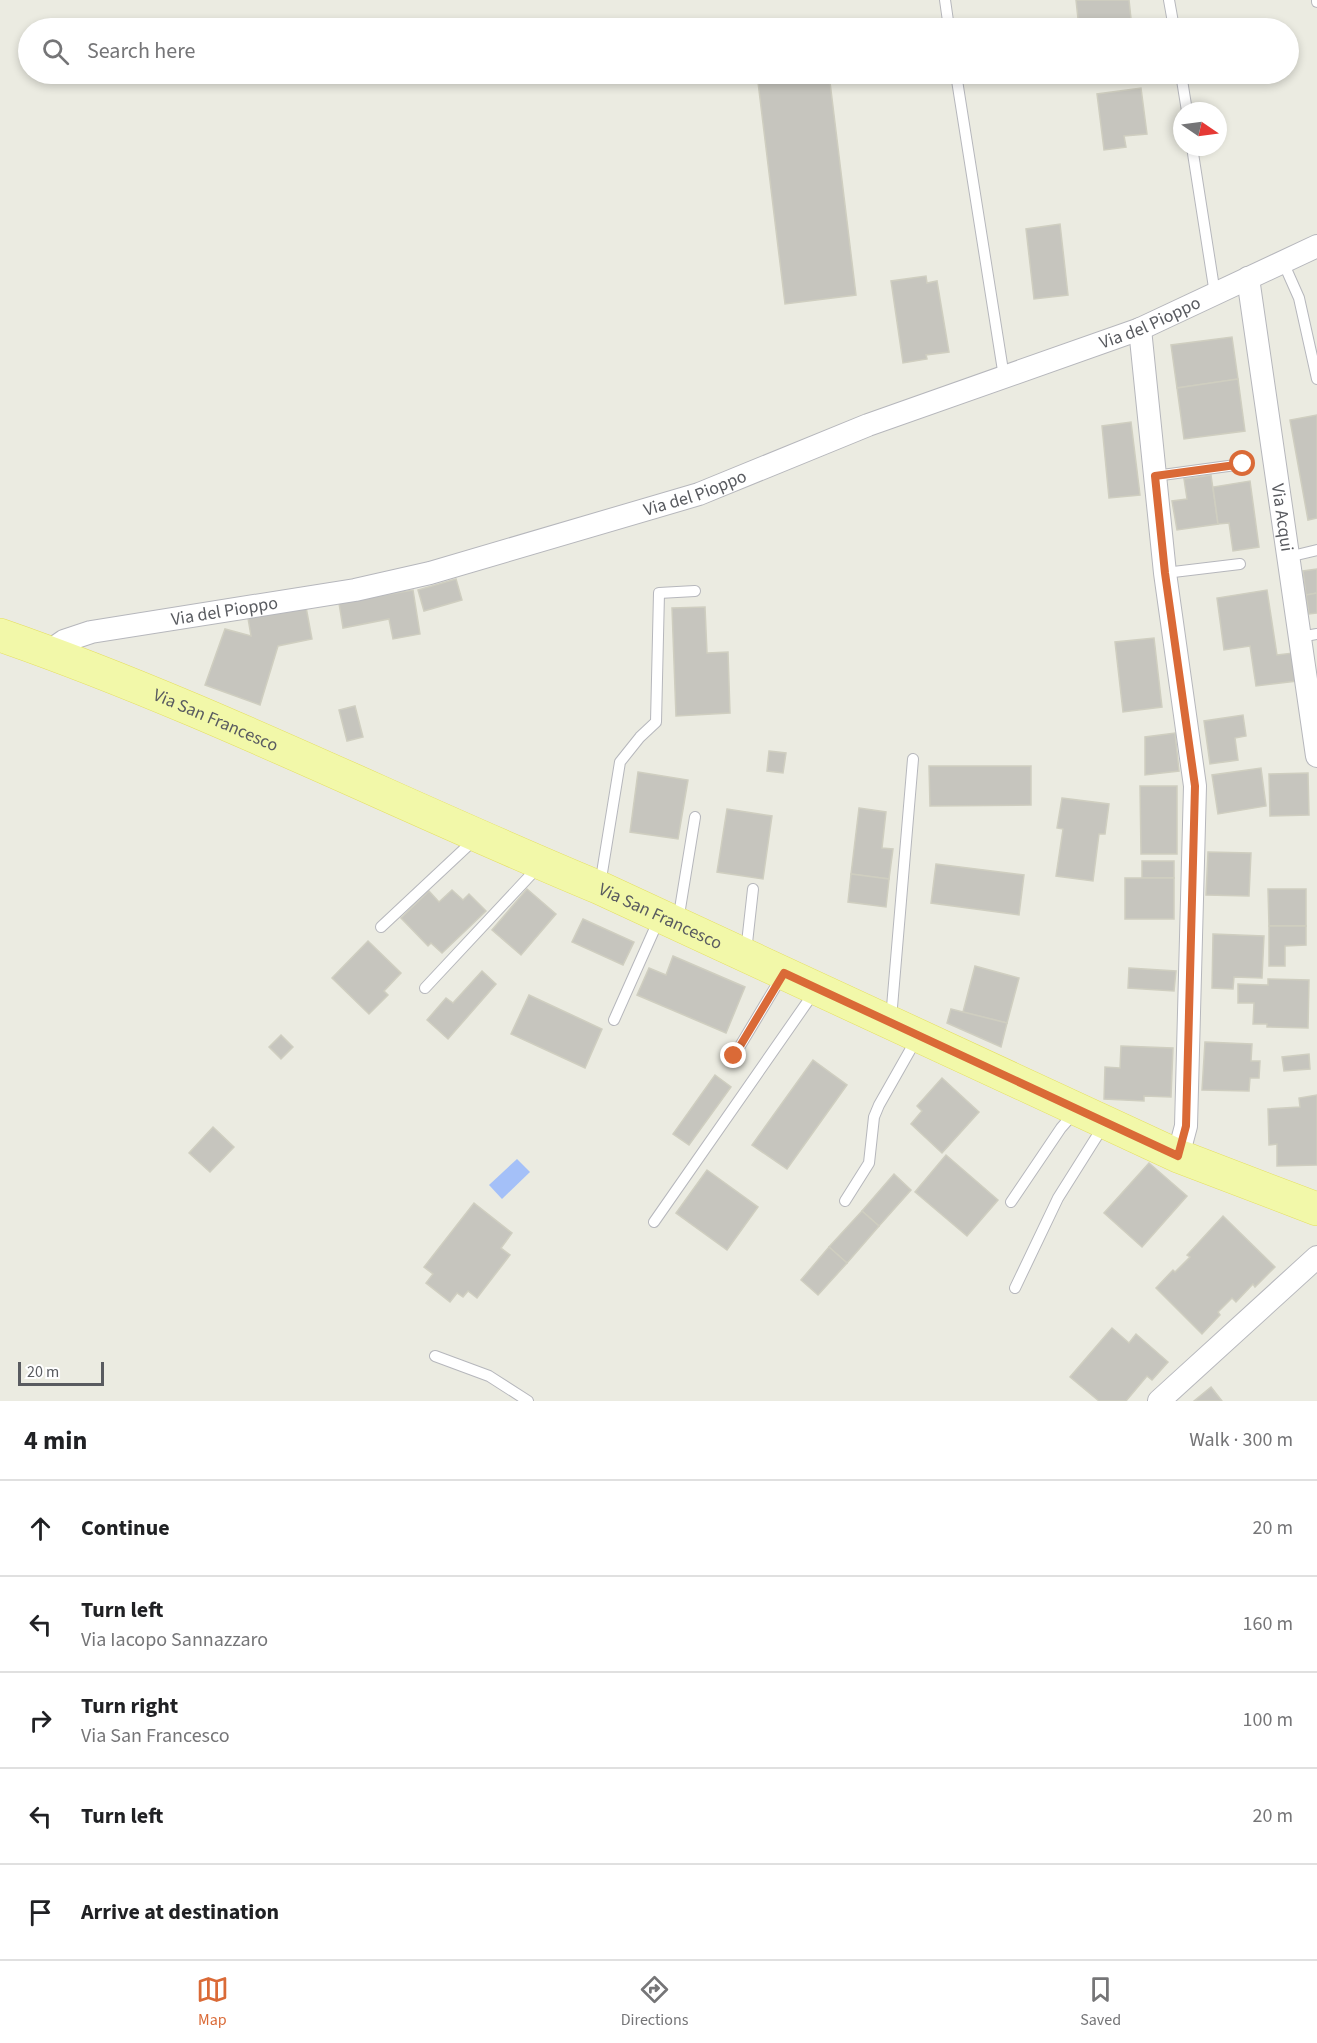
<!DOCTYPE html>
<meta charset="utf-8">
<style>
:root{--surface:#fff;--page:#f2f2f2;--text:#202124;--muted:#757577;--line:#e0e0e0;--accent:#da6a37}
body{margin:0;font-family:"Source Sans 3",sans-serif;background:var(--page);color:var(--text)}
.compass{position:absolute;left:1173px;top:102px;width:54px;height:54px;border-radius:50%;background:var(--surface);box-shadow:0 3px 9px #0003;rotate:103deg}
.scale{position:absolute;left:18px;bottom:15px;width:86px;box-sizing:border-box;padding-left:6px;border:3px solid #595b60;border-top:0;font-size:16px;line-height:21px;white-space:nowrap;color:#595b60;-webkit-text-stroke:4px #fff;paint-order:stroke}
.stop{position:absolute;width:18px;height:18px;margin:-14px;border:4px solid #da6a37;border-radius:50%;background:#fff}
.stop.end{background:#da6a37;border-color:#fff;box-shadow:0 2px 6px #0008}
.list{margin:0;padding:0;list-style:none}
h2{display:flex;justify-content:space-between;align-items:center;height:78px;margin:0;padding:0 24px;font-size:26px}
h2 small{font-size:20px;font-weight:400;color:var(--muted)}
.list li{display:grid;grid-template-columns:39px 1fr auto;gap:18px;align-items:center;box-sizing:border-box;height:96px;padding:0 24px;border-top:2px solid var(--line)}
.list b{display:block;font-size:22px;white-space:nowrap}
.list p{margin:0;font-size:20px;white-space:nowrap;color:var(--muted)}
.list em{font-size:20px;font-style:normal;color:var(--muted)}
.icon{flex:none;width:33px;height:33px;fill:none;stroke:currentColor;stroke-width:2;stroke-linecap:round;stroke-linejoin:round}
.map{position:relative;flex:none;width:1317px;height:1401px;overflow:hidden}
.search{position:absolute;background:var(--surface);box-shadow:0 3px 9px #0003;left:18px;right:18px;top:18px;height:66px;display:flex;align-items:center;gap:15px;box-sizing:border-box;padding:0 21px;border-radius:33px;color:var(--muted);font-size:22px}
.sheet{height:558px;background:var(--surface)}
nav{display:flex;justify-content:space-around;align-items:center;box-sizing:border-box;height:84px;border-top:2px solid var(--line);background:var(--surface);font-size:16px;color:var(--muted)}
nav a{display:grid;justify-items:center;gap:3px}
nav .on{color:var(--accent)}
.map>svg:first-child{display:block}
.water{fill:#a4c0f8}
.building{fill:#c6c5be;stroke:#cfcec0;stroke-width:1.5}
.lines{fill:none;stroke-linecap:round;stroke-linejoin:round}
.lane-casing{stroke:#b6b7bc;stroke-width:12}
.street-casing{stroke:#b6b7bc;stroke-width:24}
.primary-casing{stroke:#e5df5f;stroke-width:34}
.lane{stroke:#fff;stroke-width:10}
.street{stroke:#fff;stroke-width:22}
.primary{stroke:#f2f8a9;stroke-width:33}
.route{stroke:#da6a37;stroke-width:8}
.labels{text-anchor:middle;stroke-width:6;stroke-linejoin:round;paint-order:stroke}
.street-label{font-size:18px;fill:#595b60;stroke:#fff}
</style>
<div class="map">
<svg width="1317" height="1401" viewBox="0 0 1317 1401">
<rect width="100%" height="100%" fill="#ebebe1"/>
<!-- water -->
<polygon class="water" points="517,1159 530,1172 502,1199 489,1185"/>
<!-- building -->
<g class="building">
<polygon points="1076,0 1129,0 1132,28 1079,28"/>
<polygon points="757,74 829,74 856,295 785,304"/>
<polygon points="1141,88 1147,134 1124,136 1126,147 1104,150 1097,94"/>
<polygon points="1060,224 1068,295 1034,299 1026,229"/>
<polygon points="926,276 927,283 937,281 949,352 926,355 927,359 903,363 891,281"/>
<polygon points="1232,337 1238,379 1177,388 1171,345"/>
<polygon points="1238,379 1245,431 1184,439 1177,388"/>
<polygon points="1317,415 1317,518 1308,520 1290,420"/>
<polygon points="1131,422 1140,495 1109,498 1102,426"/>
<polygon points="1211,475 1218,524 1177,530 1172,501 1187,499 1184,479"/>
<polygon points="1250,481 1259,547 1233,551 1229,523 1218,524 1213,487"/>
<polygon points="1317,569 1317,593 1306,595 1303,571"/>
<polygon points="456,579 462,600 424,611 418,590"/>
<polygon points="413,590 420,634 393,639 389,619 343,628 339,603"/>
<polygon points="1267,590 1277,655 1293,653 1297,681 1256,686 1250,646 1224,650 1217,598"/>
<polygon points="1317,593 1317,613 1309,614 1306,595"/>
<polygon points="306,607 312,639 278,646 260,705 205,685 225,629 251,636 248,618"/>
<polygon points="705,607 707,653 728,652 730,713 676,716 672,608"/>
<polygon points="1154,638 1162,707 1123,712 1115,642"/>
<polygon points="355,706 363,737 347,741 339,710"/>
<polygon points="1243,715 1246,736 1235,738 1238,760 1210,764 1204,721"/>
<polygon points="1175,733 1179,771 1145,775 1145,737"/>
<polygon points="769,751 786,753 783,773 767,771"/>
<polygon points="929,766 1031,766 1031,805 930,806"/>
<polygon points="1261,768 1266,806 1218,814 1212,775"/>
<polygon points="638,772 688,780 678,839 630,832"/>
<polygon points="1308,773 1309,815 1270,816 1269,774"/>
<polygon points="1140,786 1177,786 1177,854 1141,854"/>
<polygon points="1062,798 1109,804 1105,834 1099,834 1093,881 1056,876 1063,829 1057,828"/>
<polygon points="859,808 886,812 882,848 893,849 889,879 851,874"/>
<polygon points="727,809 772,816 763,879 717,872"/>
<polygon points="1208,852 1251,853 1249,896 1206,895"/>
<rect x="1142" y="861" width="32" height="17"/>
<polygon points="936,864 1024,875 1019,915 931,903"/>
<polygon points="851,874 889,879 886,907 848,902"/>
<rect x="1125" y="878" width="49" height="41"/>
<polygon points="527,889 556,914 521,955 492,930"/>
<polygon points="1268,889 1306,889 1306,926 1269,926"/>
<polygon points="452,890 463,900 469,894 486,911 442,953 431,943 428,946 401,918 429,891 439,902"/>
<polygon points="583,919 634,942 623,965 572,942"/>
<polygon points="1269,926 1306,926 1306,945 1285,946 1285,966 1269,966"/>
<polygon points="1213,934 1264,936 1262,978 1234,977 1233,989 1212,988"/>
<polygon points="368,941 401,973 384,991 388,995 369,1014 332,978"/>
<polygon points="673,956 745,987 726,1033 637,995 649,968 666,975"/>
<polygon points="975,966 1019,978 1007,1023 963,1012"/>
<polygon points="1129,968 1176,971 1174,991 1128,988"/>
<polygon points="482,971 496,984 448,1039 427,1020 446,998 453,1003"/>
<polygon points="1268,979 1309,980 1308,1028 1267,1027 1267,1024 1253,1024 1254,1003 1238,1003 1238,984 1268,985"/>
<polygon points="529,995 602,1029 585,1068 511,1034"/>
<polygon points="951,1009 1007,1023 1001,1047 947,1023"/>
<polygon points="281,1035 293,1047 281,1059 269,1047"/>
<polygon points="1205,1042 1252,1044 1251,1061 1260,1061 1259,1078 1250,1078 1249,1091 1202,1090"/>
<polygon points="1121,1046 1173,1048 1171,1097 1144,1096 1144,1101 1104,1099 1105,1067 1120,1068"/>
<polygon points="1309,1054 1310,1069 1284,1071 1282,1057"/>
<polygon points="813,1060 847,1085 787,1169 752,1145"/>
<polygon points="715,1075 731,1087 689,1145 673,1134"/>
<polygon points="942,1078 979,1112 942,1153 911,1124 922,1111 917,1106"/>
<polygon points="1317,1095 1317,1165 1277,1166 1277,1144 1269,1145 1268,1109 1300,1107 1299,1098"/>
<polygon points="213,1127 234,1147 210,1172 189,1153"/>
<polygon points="946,1155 998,1200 967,1236 915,1192"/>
<polygon points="1149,1163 1187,1196 1142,1247 1104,1213"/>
<polygon points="707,1170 758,1207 727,1250 676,1213"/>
<polygon points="894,1174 911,1190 879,1226 862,1211"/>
<polygon points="474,1203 512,1233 501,1248 510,1255 477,1298 468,1291 463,1297 457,1293 450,1302 426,1283 433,1274 424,1267"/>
<polygon points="862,1211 879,1226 847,1263 829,1247"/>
<polygon points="1223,1216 1275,1267 1255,1287 1253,1284 1236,1302 1232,1298 1218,1312 1220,1315 1202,1334 1156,1288 1173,1270 1175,1272 1190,1257 1187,1255"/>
<polygon points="829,1247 847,1263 818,1295 801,1280"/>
<polygon points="1112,1328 1129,1343 1136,1334 1168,1362 1152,1380 1147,1376 1126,1401 1099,1401 1070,1377"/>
<polygon points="1211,1387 1222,1401 1194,1401"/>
</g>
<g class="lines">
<defs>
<g id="lane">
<polyline points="945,0 949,28"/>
<polyline points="1169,0 1174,28"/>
<polyline points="1317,0 1317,2"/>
<polyline points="956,74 1004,377"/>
<polyline points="1181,74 1187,111"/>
<polyline points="1192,147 1215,294"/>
<polyline points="1283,262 1299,298 1317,379"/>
<polyline points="1155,476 1243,464"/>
<polyline points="1288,557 1317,550"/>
<polyline points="1165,573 1240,564"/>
<polyline points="1300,637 1317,634"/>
<polyline points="600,885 620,762 640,737 656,722 659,593 695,591"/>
<polyline points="678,921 695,817"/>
<polyline points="381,927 474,840"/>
<polyline points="746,952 753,889"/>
<polyline points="425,988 539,866"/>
<polyline points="891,1019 913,759"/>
<polyline points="614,1020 659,919"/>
<polyline points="734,1056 782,976"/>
<polyline points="845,1201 869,1163 874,1117 879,1105 917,1038"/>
<polyline points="1011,1202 1061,1128 1075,1112"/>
<polyline points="654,1222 815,991"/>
<polyline points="1015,1288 1058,1198 1104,1125"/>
<polyline points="435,1356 489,1376 528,1401"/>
</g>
<g id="street">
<path id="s1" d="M1248,278L1317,756"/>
<polyline points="1140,329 1165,573 1195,786 1186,1126 1178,1156"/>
<path id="s2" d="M48,652L64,641L91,632L355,590L430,573L699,494L868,425L1140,329L1317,246"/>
<polyline points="1159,1401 1317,1257"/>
</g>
<g id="primary">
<path id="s3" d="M0,635C205,706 399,805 600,888L1178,1156L1317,1209"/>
</g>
</defs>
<!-- lane casing -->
<use href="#lane" class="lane-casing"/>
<!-- street casing -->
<use href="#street" class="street-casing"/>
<!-- primary casing -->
<use href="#primary" class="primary-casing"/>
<!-- lane -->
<use href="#lane" class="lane"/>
<!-- street -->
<use href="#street" class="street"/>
<!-- primary -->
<use href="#primary" class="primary"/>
</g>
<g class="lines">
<!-- route -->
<polyline class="route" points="734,1056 784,973 1178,1156 1186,1126 1195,786 1165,573 1155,476 1243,464"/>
</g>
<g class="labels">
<!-- street labels -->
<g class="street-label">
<text dy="6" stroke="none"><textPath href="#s2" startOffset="1155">Via del Pioppo</textPath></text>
<text dy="6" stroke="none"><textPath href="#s2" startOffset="669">Via del Pioppo</textPath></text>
<text dy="6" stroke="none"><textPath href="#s1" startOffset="242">Via Acqui</textPath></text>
<text dy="6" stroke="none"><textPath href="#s2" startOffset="183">Via del Pioppo</textPath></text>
<text dy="6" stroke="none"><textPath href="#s3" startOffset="232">Via San Francesco</textPath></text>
<text dy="6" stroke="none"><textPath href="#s3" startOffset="718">Via San Francesco</textPath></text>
</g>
</g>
</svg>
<svg class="compass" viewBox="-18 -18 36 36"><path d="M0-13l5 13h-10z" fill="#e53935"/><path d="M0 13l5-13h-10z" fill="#757577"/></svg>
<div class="scale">20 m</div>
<div class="stop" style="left:1243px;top:464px"></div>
<div class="stop end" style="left:734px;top:1056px"></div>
<div class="search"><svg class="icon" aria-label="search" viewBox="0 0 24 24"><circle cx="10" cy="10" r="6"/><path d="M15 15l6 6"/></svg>Search here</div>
</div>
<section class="sheet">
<h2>4 min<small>Walk · 300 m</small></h2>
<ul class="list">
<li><svg class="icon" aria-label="ahead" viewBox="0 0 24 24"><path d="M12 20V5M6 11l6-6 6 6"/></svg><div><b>Continue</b></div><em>20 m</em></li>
<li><svg class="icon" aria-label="left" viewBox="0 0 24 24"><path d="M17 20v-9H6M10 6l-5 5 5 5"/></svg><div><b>Turn left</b><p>Via Iacopo Sannazzaro</p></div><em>160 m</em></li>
<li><svg class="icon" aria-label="right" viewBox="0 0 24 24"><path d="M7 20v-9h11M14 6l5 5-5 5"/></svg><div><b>Turn right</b><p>Via San Francesco</p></div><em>100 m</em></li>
<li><svg class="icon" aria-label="left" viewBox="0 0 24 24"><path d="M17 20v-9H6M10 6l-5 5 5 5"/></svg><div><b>Turn left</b></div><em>20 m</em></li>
<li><svg class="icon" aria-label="arrive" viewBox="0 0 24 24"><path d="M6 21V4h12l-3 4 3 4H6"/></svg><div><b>Arrive at destination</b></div></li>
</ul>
</section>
<nav>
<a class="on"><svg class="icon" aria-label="map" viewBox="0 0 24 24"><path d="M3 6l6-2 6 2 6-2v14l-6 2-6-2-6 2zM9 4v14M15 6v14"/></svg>Map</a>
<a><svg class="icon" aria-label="directions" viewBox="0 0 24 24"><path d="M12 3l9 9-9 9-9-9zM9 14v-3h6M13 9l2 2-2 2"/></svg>Directions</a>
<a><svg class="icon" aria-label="saved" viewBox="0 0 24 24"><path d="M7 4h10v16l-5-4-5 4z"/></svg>Saved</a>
</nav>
